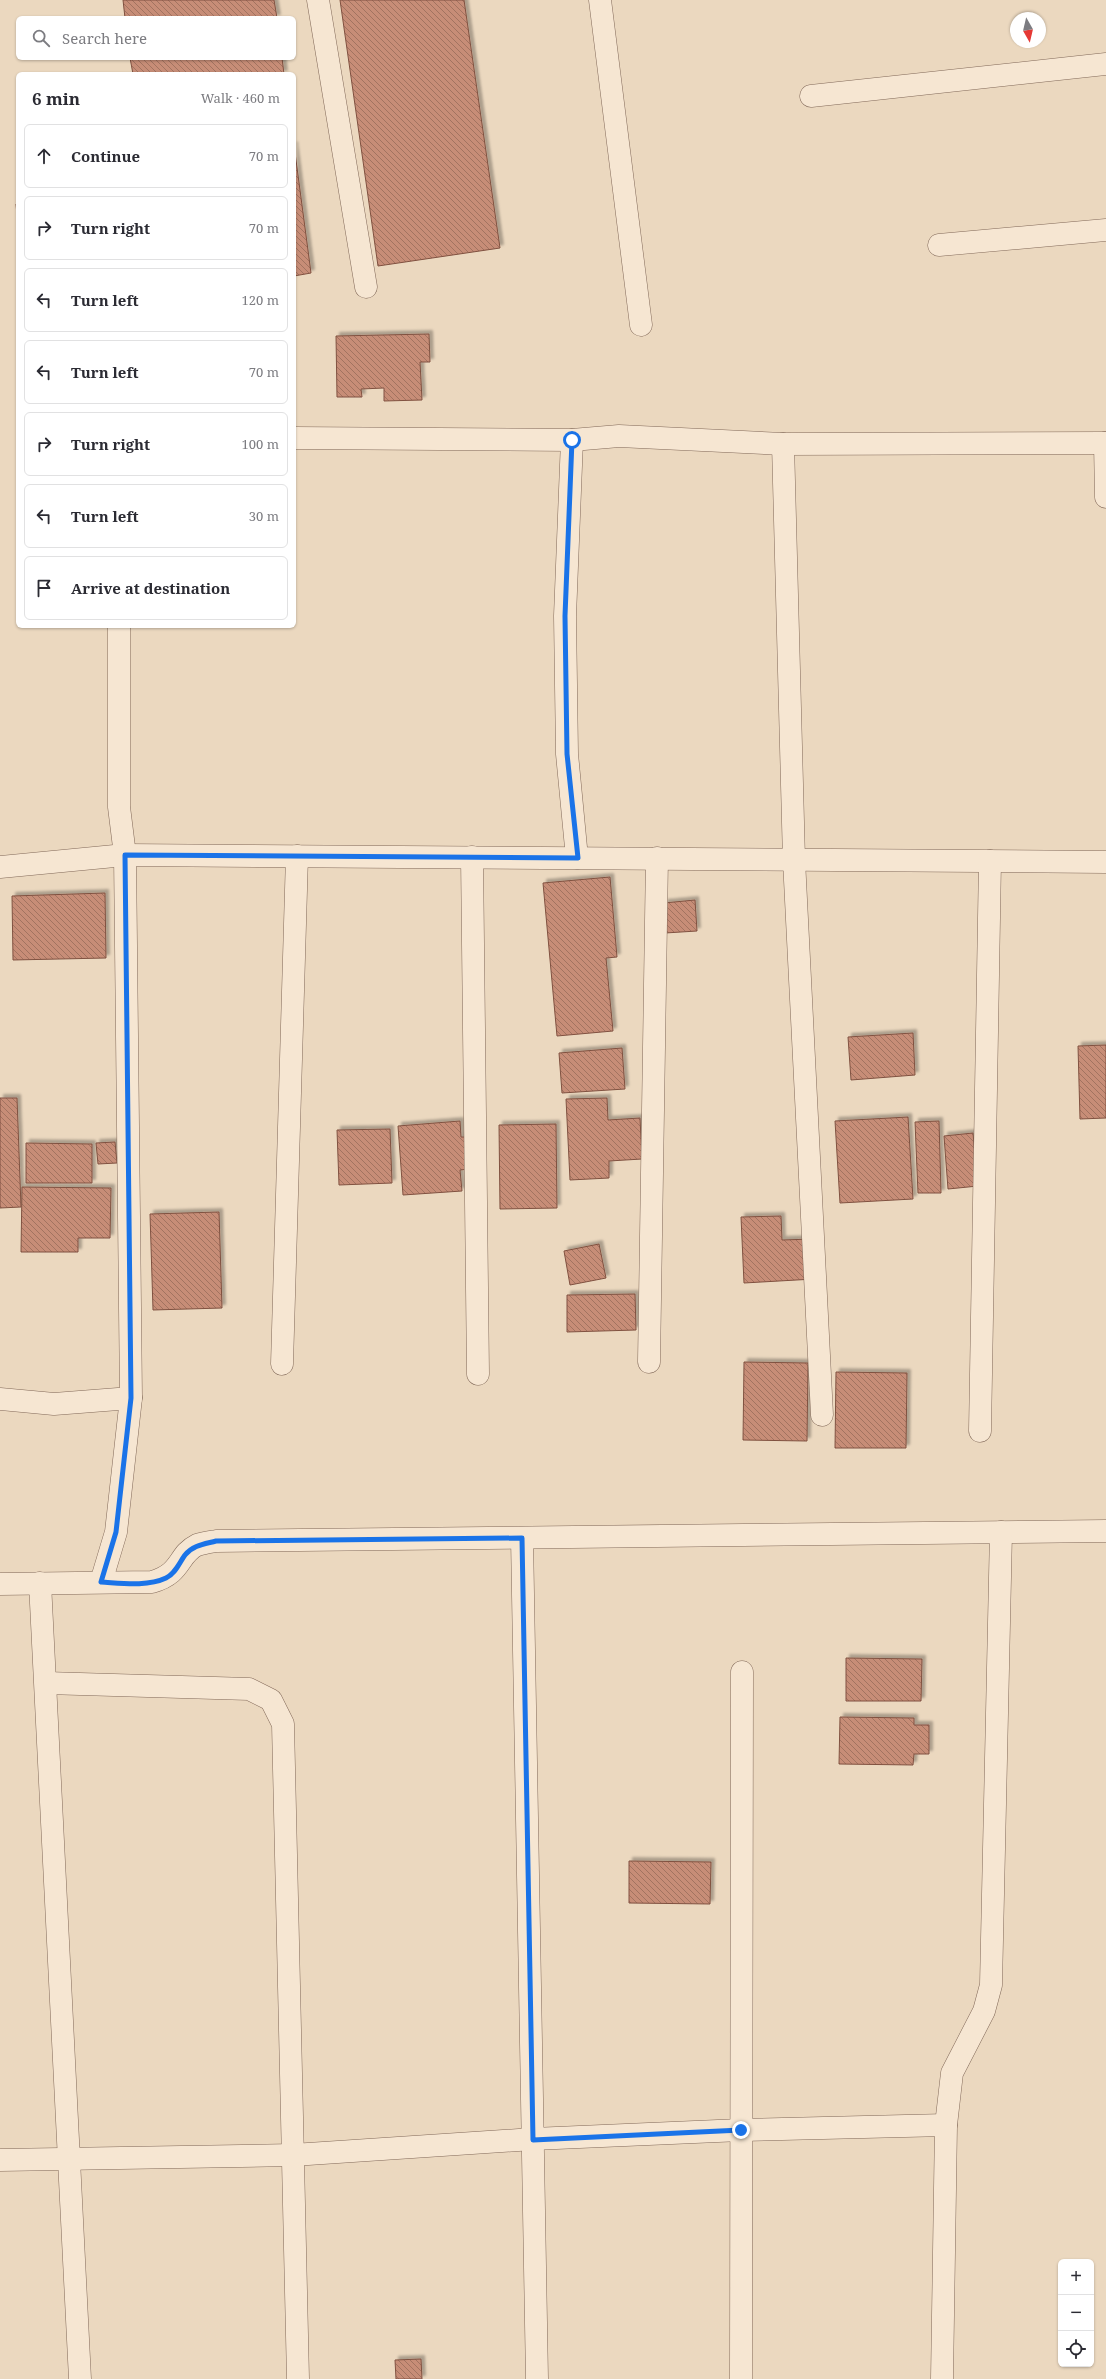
<!DOCTYPE html>
<meta charset="utf-8">
<style>
:root{--surface:#fff;--page:#f2f2f3;--text:#2b2b33;--muted:#7c7c81;--line:#e1e1e2}
body{margin:0;font-family:"Noto Serif",serif;background:var(--page);color:var(--text)}
.controls{position:absolute;right:12px;bottom:12px;display:grid;overflow:hidden;border-radius:6px;box-shadow:0 1px 3px #0004}
.controls button{width:36px;height:36px;display:grid;place-items:center;padding:0;border:0;border-bottom:1px solid var(--line);background:var(--surface);color:var(--text);font:20px sans-serif}
.compass{position:absolute;left:1010px;top:12px;width:36px;height:36px;border-radius:50%;background:var(--surface);box-shadow:0 1px 3px #0004;rotate:172deg}
.stop{position:absolute;width:12px;height:12px;margin:-9px;border:3px solid #1a73e8;border-radius:50%;background:#fff}
.stop.end{background:#1a73e8;border-color:#fff;box-shadow:0 1px 4px #0008}
.list{margin:0;padding:0;list-style:none}
h2{display:flex;justify-content:space-between;align-items:center;height:52px;margin:0;padding:0 16px;font-size:17px}
h2 small{font-size:13px;font-weight:400;color:var(--muted)}
.list li{display:grid;grid-template-columns:26px 1fr auto;gap:12px;align-items:center;box-sizing:border-box;height:64px;margin:0 8px 8px;padding:0 8px;border:1px solid var(--line);border-radius:6px}
.list b{display:block;font-size:15px;white-space:nowrap}
.list em{font-size:13px;font-style:normal;color:var(--muted)}
.icon{flex:none;width:22px;height:22px;fill:none;stroke:currentColor;stroke-width:2;stroke-linecap:round;stroke-linejoin:round}
.map{position:relative;flex:none;width:1106px;height:2379px;overflow:hidden}
.search{position:absolute;background:var(--surface);box-shadow:0 1px 3px #0004;left:16px;top:16px;width:280px;height:44px;display:flex;align-items:center;gap:10px;box-sizing:border-box;padding:0 14px;border-radius:6px;color:var(--muted);font-size:15px}
.panel{position:absolute;background:var(--surface);box-shadow:0 1px 3px #0004;left:16px;top:72px;width:280px;height:556px;border-radius:6px}
.map>svg:first-child{display:block}
.building{fill:url(#building-back-hatch);stroke:#805140;filter:url(#shadow)}
.lines{fill:none;stroke-linecap:round;stroke-linejoin:round}
.lane-casing{stroke:#826959;stroke-width:23}
.street-casing{stroke:#826959;stroke-width:23}
.lane{stroke:#f6e6d2;stroke-width:22}
.street{stroke:#f6e6d2;stroke-width:22}
.route{stroke:#1a73e8;stroke-width:5}
</style>
<div class="map">
<svg width="1106" height="2379" viewBox="0 0 1106 2379">
<defs>
<pattern id="building-back-hatch" width="6" height="6" patternUnits="userSpaceOnUse"><rect width="6" height="6" fill="#c78d77"/><path d="M-1 5l2 2M0 0l6 6M5-1l2 2" fill="none" stroke="#a27361"/></pattern>
<filter id="shadow"><feDropShadow dx="3.5" dy="-3.5" stdDeviation="1" flood-color="#0004"/></filter>
</defs>
<rect width="100%" height="100%" fill="#ebd8bf"/>
<!-- building -->
<g class="building">
<polygon points="123,0 274,0 277,18 125,18"/>
<polygon points="340,0 464,0 500,248 378,266"/>
<polygon points="130,58 282,58 284,74 133,74"/>
<polygon points="294,145 311,273 294,276"/>
<polygon points="16,204 18,204 18,225"/>
<polygon points="429,334 430,362 420,362 422,400 384,401 384,388 361,389 362,397 337,397 336,336"/>
<polygon points="610,877 617,957 606,958 613,1031 557,1036 543,883"/>
<polygon points="105,893 106,958 13,960 12,896"/>
<polygon points="695,900 697,931 665,933 664,903"/>
<polygon points="913,1033 915,1075 851,1080 848,1037"/>
<polygon points="1106,1045 1106,1118 1080,1119 1078,1046"/>
<polygon points="622,1048 625,1089 562,1093 559,1053"/>
<polygon points="0,1098 17,1098 21,1207 0,1208"/>
<polygon points="607,1098 608,1120 640,1118 642,1159 609,1161 609,1178 570,1180 566,1099"/>
<polygon points="908,1117 913,1199 840,1203 835,1121"/>
<polygon points="460,1121 461,1137 468,1137 470,1169 460,1170 462,1191 403,1195 398,1126"/>
<polygon points="939,1121 941,1193 918,1193 915,1122"/>
<polygon points="556,1124 557,1208 500,1209 499,1125"/>
<polygon points="390,1129 392,1183 339,1185 337,1130"/>
<polygon points="973,1133 978,1186 948,1189 944,1136"/>
<polygon points="115,1142 117,1163 98,1164 96,1143"/>
<polygon points="26,1143 92,1144 92,1183 26,1183"/>
<polygon points="22,1187 111,1188 110,1238 78,1238 78,1252 21,1252"/>
<polygon points="219,1212 222,1308 153,1310 150,1214"/>
<polygon points="781,1216 782,1240 812,1239 814,1279 744,1283 741,1217"/>
<polygon points="599,1244 606,1278 570,1285 564,1251"/>
<polygon points="635,1294 636,1330 567,1332 567,1295"/>
<polygon points="744,1362 808,1363 807,1441 743,1440"/>
<polygon points="836,1372 907,1373 906,1448 835,1448"/>
<polygon points="846,1658 922,1659 921,1701 846,1701"/>
<polygon points="840,1717 914,1718 914,1725 929,1725 929,1754 914,1754 913,1765 839,1764"/>
<polygon points="629,1861 711,1862 710,1904 629,1903"/>
<polygon points="421,2359 422,2379 396,2379 395,2360"/>
</g>
<g class="lines">
<defs>
<g id="lane">
<polyline points="318,0 366,287"/>
<polyline points="600,0 641,325"/>
</g>
<g id="street">
<polyline points="811,96 1106,64"/>
<polyline points="939,245 1106,230"/>
<polyline points="294,438 572,440 619,436 783,444 1106,443"/>
<polyline points="572,440 565,616 567,754 577,858"/>
<polyline points="1105,443 1106,497"/>
<polyline points="783,444 794,860 822,1415"/>
<polyline points="472,857 478,1374"/>
<polyline points="0,867 125,855 1106,862"/>
<polyline points="649,1362 657,858"/>
<polyline points="282,1364 297,856"/>
<polyline points="0,1399 54,1404 131,1398"/>
<polyline points="980,1431 990,861"/>
<polyline points="522,1538 537,2379"/>
<polyline points="101,1582 116,1532 131,1398 125,855 119,807 119,626"/>
<polyline points="40,1583 80,2379"/>
<path d="M0,1584L152,1582C183,1573 177,1555 197,1545C203,1543 210,1542 216,1541L1106,1531"/>
<polyline points="46,1683 249,1689 271,1700 283,1724 298,2379"/>
<polyline points="0,2160 293,2155 533,2139 741,2130 946,2125"/>
<polyline points="741,2379 742,1672"/>
<polyline points="942,2379 946,2125 952,2073 984,2011 991,1985 1001,1532"/>
</g>
</defs>
<!-- lane casing -->
<use href="#lane" class="lane-casing"/>
<!-- street casing -->
<use href="#street" class="street-casing"/>
<!-- lane -->
<use href="#lane" class="lane"/>
<!-- street -->
<use href="#street" class="street"/>
</g>
<g class="lines">
<!-- route -->
<path class="route" d="M572,440L565,616L567,754L578,858L125,855L131,1398L116,1532L101,1582C120,1583 147,1587 166,1578C176,1573 179,1563 185,1555C193,1545 205,1544 216,1541L522,1538L533,2140L741,2130"/>
</g>
</svg>
<div class="controls">
<button>+</button>
<button>−</button>
<button><svg class="icon" aria-label="locate" viewBox="0 0 24 24"><circle cx="12" cy="12" r="6"/><path d="M12 2v4M12 18v4M2 12h4M18 12h4"/></svg></button>
</div>
<svg class="compass" viewBox="-18 -18 36 36"><path d="M0-13l5 13h-10z" fill="#e53935"/><path d="M0 13l5-13h-10z" fill="#7c7c81"/></svg>
<div class="stop" style="left:572px;top:440px"></div>
<div class="stop end" style="left:741px;top:2130px"></div>
<div class="search"><svg class="icon" aria-label="search" viewBox="0 0 24 24"><circle cx="10" cy="10" r="6"/><path d="M15 15l6 6"/></svg>Search here</div>
<section class="panel">
<h2>6 min<small>Walk · 460 m</small></h2>
<ul class="list">
<li><svg class="icon" aria-label="ahead" viewBox="0 0 24 24"><path d="M12 20V5M6 11l6-6 6 6"/></svg><div><b>Continue</b></div><em>70 m</em></li>
<li><svg class="icon" aria-label="right" viewBox="0 0 24 24"><path d="M7 20v-9h11M14 6l5 5-5 5"/></svg><div><b>Turn right</b></div><em>70 m</em></li>
<li><svg class="icon" aria-label="left" viewBox="0 0 24 24"><path d="M17 20v-9H6M10 6l-5 5 5 5"/></svg><div><b>Turn left</b></div><em>120 m</em></li>
<li><svg class="icon" aria-label="left" viewBox="0 0 24 24"><path d="M17 20v-9H6M10 6l-5 5 5 5"/></svg><div><b>Turn left</b></div><em>70 m</em></li>
<li><svg class="icon" aria-label="right" viewBox="0 0 24 24"><path d="M7 20v-9h11M14 6l5 5-5 5"/></svg><div><b>Turn right</b></div><em>100 m</em></li>
<li><svg class="icon" aria-label="left" viewBox="0 0 24 24"><path d="M17 20v-9H6M10 6l-5 5 5 5"/></svg><div><b>Turn left</b></div><em>30 m</em></li>
<li><svg class="icon" aria-label="arrive" viewBox="0 0 24 24"><path d="M6 21V4h12l-3 4 3 4H6"/></svg><div><b>Arrive at destination</b></div></li>
</ul>
</section>
</div>
